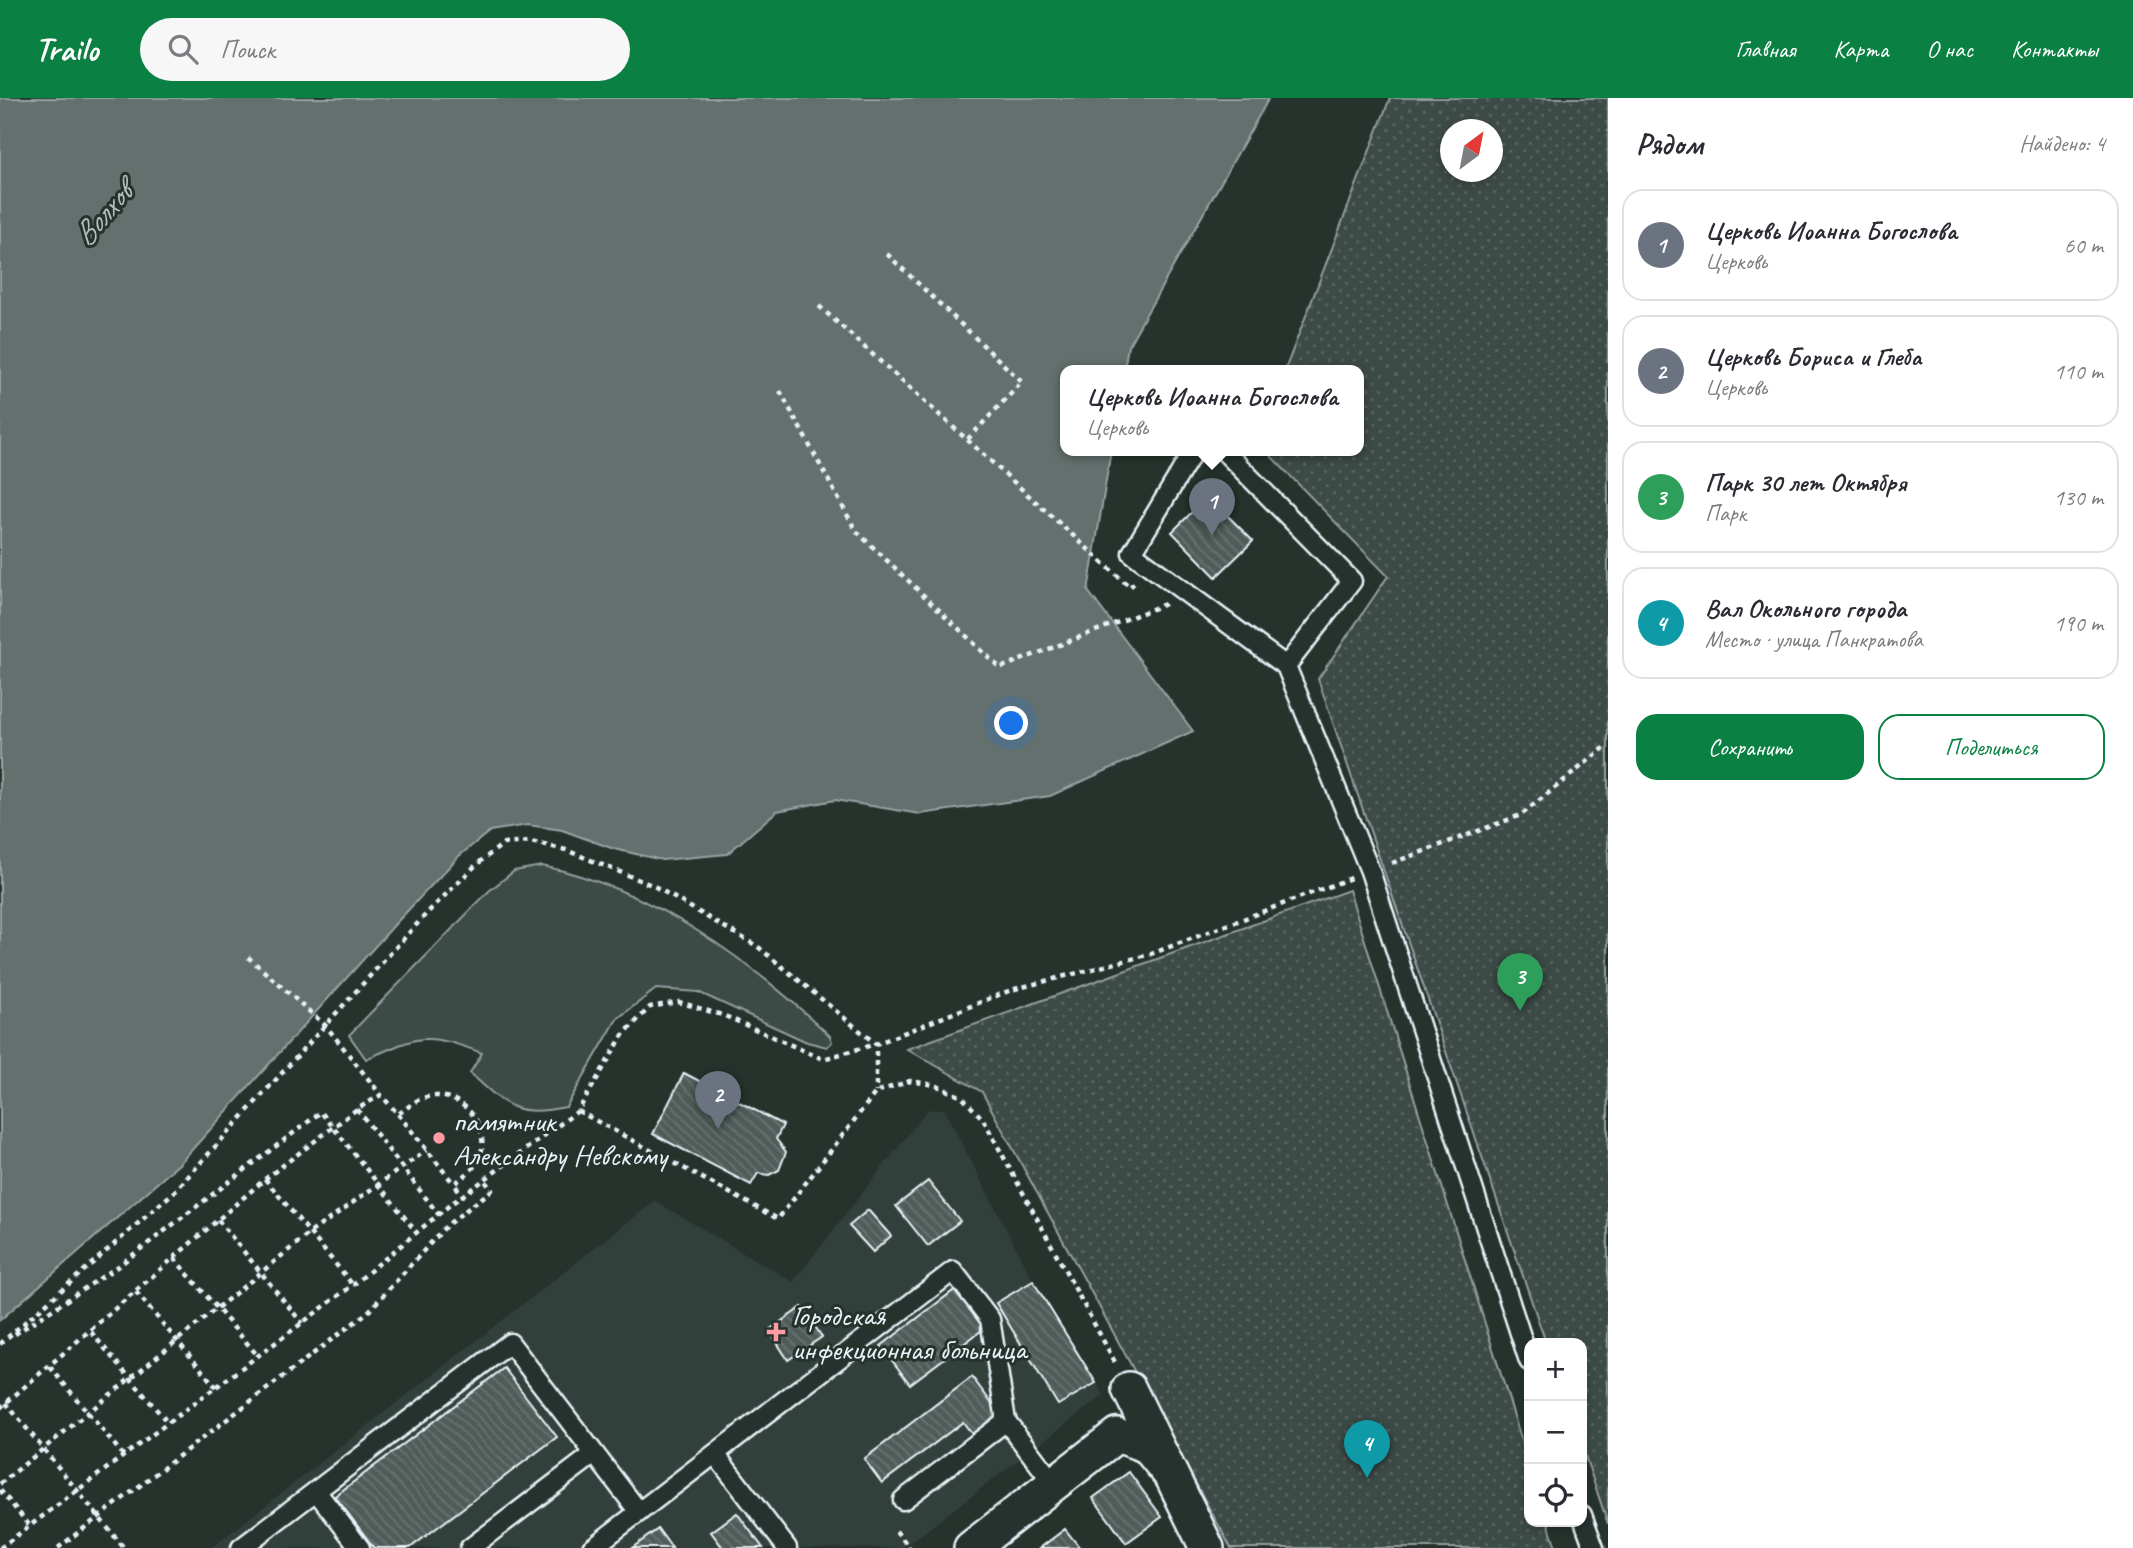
<!DOCTYPE html>
<html lang="ru">
<meta charset="utf-8">
<style>
:root{--surface:#fff;--page:#f7f7f7;--text:#2b2b33;--muted:#7c7c81;--line:#e1e1e2;--accent:#0b8043}
body{margin:0;font-family:Caveat,sans-serif;background:var(--page);color:var(--text)}
.controls{position:absolute;right:21px;bottom:21px;display:grid;overflow:hidden;border-radius:14px;box-shadow:0 4px 10px #0003}
.controls button{width:63px;height:63px;display:grid;place-items:center;padding:0;border:0;border-bottom:2px solid var(--line);background:var(--surface);color:var(--text);font:35px sans-serif}
.compass{position:absolute;left:1440px;top:21px;width:63px;height:63px;border-radius:50%;background:var(--surface);box-shadow:0 4px 10px #0003;rotate:32deg}
.you{position:absolute;left:1012px;top:626px;width:24px;height:24px;margin:-18px;border:5px solid #fff;border-radius:50%;background:#1a73e8;box-shadow:0 0 0 10px #1a73e833}
.badge{display:grid;place-items:center;width:46px;height:46px;border-radius:50%;background:var(--accent);color:#fff;font-size:23px;font-weight:700}
.pin{position:absolute;translate:-50% -58px;filter:drop-shadow(0 2px 4px #0008)}
.pin::after{content:'';position:absolute;top:37px;width:24px;height:21px;background:inherit;clip-path:polygon(0 0,100% 0,50% 100%)}
.popup{position:absolute;left:1060px;top:267px;width:304px;height:91px;box-sizing:border-box;display:grid;place-content:center;border-radius:14px;background:var(--surface);filter:drop-shadow(0 2px 5px #0005);font-size:23px;white-space:nowrap;color:var(--muted)}
.popup b{font-size:26px;color:var(--text)}
.popup::after{content:'';position:absolute;left:50%;top:100%;margin-left:-14px;border:14px solid transparent;border-top-color:var(--surface)}
.list{margin:0;padding:0;list-style:none}
h2{display:flex;justify-content:space-between;align-items:center;height:91px;margin:0;padding:0 28px;font-size:30px}
h2 small{font-size:23px;font-weight:400;color:var(--muted)}
.list li{display:grid;grid-template-columns:46px 1fr auto;gap:21px;align-items:center;box-sizing:border-box;height:112px;margin:0 14px 14px;padding:0 14px;border:2px solid var(--line);border-radius:21px}
.list b{display:block;font-size:26px;white-space:nowrap}
.list p{margin:0;font-size:23px;white-space:nowrap;color:var(--muted)}
.list em{font-size:23px;font-style:normal;color:var(--muted)}
.actions{display:flex;gap:14px;padding:21px 28px}
.actions a{flex:1;padding:16px 0;border:2px solid var(--accent);border-radius:21px;text-align:center;font-size:24px;color:var(--accent)}
.actions .main{background:var(--accent);color:#fff}
.icon{flex:none;width:38px;height:38px;fill:none;stroke:currentColor;stroke-width:2;stroke-linecap:round;stroke-linejoin:round}
.map{position:relative;flex:none;width:1608px;height:1450px;overflow:hidden}
header{display:flex;align-items:center;gap:42px;box-sizing:border-box;height:98px;padding:0 35px;background:var(--accent);color:#fff}
header strong{font-size:33px}
nav{display:flex;gap:38px;margin-inline-start:auto;font-size:24px}
.search{width:490px;height:63px;background:var(--page);display:flex;align-items:center;gap:18px;box-sizing:border-box;padding:0 24px;border-radius:38px;color:var(--muted);font-size:26px}
main{display:flex}
aside{flex:1;background:var(--surface)}
.map>svg:first-child{display:block}
.built{fill:#333f3a}
.green{fill:#3e4b47;stroke:#939ea0;stroke-width:2}
.park{fill:url(#park-dots);stroke:#939ea0;stroke-width:2;fill-rule:evenodd}
.water{fill:#636f6d;stroke:#98a3a5;stroke-width:2}
.building{fill:url(#building-back-hatch);stroke:#e8f1f8;stroke-width:2}
.lines{fill:none;stroke-linecap:round;stroke-linejoin:round}
.lane-casing{stroke:#e8f1f8;stroke-width:23}
.street-casing{stroke:#e8f1f8;stroke-width:38}
.path{stroke:#e8f1f8;stroke-width:4.5;stroke-dasharray:5 5;stroke-linecap:butt}
.lane{stroke:#26332d;stroke-width:18}
.street{stroke:#26332d;stroke-width:33}
.poi-dot{fill:#ff9aa2;stroke:#26332d;stroke-width:2.5}
.labels{text-anchor:middle;stroke-width:6;stroke-linejoin:round;paint-order:stroke}
.poi-label{font-size:30px;fill:#e8f1f8;stroke:#26332d;text-anchor:start}
.water-label{font-size:32px;font-style:italic;fill:#b3bdc0;stroke:#26332d}
</style>
<header>
<strong>Trailo</strong>
<div class="search"><svg class="icon" aria-label="search" viewBox="0 0 24 24"><circle cx="10" cy="10" r="6"/><path d="M15 15l6 6"/></svg>Поиск</div>
<nav><a>Главная</a><a>Карта</a><a>О нас</a><a>Контакты</a></nav>
</header>
<main>
<div class="map">
<svg width="1608" height="1450" viewBox="0 0 1608 1450">
<defs>
<pattern id="park-dots" width="8" height="8" patternUnits="userSpaceOnUse" patternTransform="scale(1.75)"><rect width="8" height="8" fill="#3e4b47"/><path d="M2 2h.1M6 6h.1" fill="none" stroke="#5a6562" stroke-width="1.8" stroke-linecap="round"/></pattern>
<pattern id="building-back-hatch" width="6" height="6" patternUnits="userSpaceOnUse" patternTransform="scale(1.75)"><rect width="6" height="6" fill="#505c59"/><path d="M-1 5l2 2M0 0l6 6M5-1l2 2" fill="none" stroke="#697472"/></pattern>
</defs>
<rect width="100%" height="100%" fill="#26332d"/>
<filter id="ink" filterUnits="userSpaceOnUse"><feTurbulence type="fractalNoise" baseFrequency=".0143" numOctaves="2"/><feDisplacementMap in="SourceGraphic" scale="14" xChannelSelector="R" yChannelSelector="G"/><feConvolveMatrix kernelMatrix="1 2 1 2 8 2 1 2 1" color-interpolation-filters="sRGB"/></filter>
<g filter="url(#ink)">
<!-- built -->
<polygon class="built" points="944,1011 1033,1183 1104,1297 903,1450 211,1450 655,1103 793,1184 927,1012"/>
<!-- green -->
<path class="green" d="M542,768C653,791 749,861 830,938L832,944L827,949L807,944L698,894L656,891L617,921L566,1009C515,1019 507,1009 470,975L482,955C425,934 421,937 366,961L349,937L489,793L514,773Z"/>
<!-- park -->
<g class="park">
<path d="M1390,0H1608V1426L1582,1349V1245H1546L1318,581L1388,478L1265,352H1359V272H1285ZM1450,32H1492V74H1450Z"/>
<polygon points="1349,792 1529,1366 1529,1424 1548,1424 1556,1450 1231,1450 982,994 907,951"/>
</g>
<!-- water -->
<polygon class="water" points="0,0 1269,0 1128,248 1124,272 1065,272 1065,352 1111,352 1088,493 1193,633 1050,698 920,716 835,702 777,713 727,756 662,762 614,751 562,732 528,727 490,733 459,758 397,824 180,1065 0,1222"/>
<!-- building -->
<g class="building">
<polygon points="1208,398 1253,443 1216,479 1172,434"/>
<polygon points="684,975 783,1027 776,1041 786,1054 779,1072 769,1077 758,1075 751,1087 653,1036"/>
<polygon points="928,1083 960,1123 928,1148 896,1108"/>
<polygon points="868,1112 891,1138 873,1154 849,1128"/>
<polygon points="1033,1183 1096,1285 1058,1307 996,1205"/>
<polygon points="957,1190 986,1229 910,1286 881,1248"/>
<polygon points="802,1209 822,1239 788,1262 769,1232"/>
<polygon points="504,1270 557,1339 410,1450 374,1450 335,1398"/>
<polygon points="972,1279 999,1315 972,1336 963,1324 882,1385 864,1361"/>
<polygon points="1129,1374 1162,1419 1126,1445 1093,1400"/>
<polygon points="737,1415 763,1450 723,1450 711,1434"/>
<polygon points="658,1431 672,1450 632,1450"/>
<polygon points="1065,1431 1080,1450 1040,1450"/>
</g>
<g class="lines">
<defs>
<g id="lane">
<polyline points="1194,352 1132,455 1286,568 1370,773 1529,1263"/>
<polyline points="1223,352 1352,483 1286,568"/>
<polyline points="715,1356 787,1450"/>
<polyline points="316,1393 360,1450"/>
<polyline points="903,1402 1006,1323 1054,1386"/>
<polyline points="1582,1417 1594,1450"/>
<polyline points="241,1450 510,1245 639,1414"/>
<polyline points="470,1450 594,1356"/>
<polyline points="592,1450 953,1173 990,1221 1006,1323"/>
</g>
<g id="street">
<polyline points="1129,1291 1207,1450"/>
<polyline points="971,1450 1117,1337 1147,1348 1169,1375"/>
</g>
</defs>
<!-- lane casing -->
<use href="#lane" class="lane-casing"/>
<!-- street casing -->
<use href="#street" class="street-casing"/>
<!-- path -->
<g class="path">
<polyline points="887,156 1022,284 967,342"/>
<polyline points="819,208 1130,489 1135,484"/>
<polyline points="780,293 856,433 1000,570 1165,506"/>
<polyline points="1392,765 1521,717 1608,647"/>
<polyline points="248,859 326,928 381,997"/>
<polyline points="357,1011 439,1117"/>
<polyline points="578,1013 778,1121 876,994 910,983 935,987 962,999 983,1021 1116,1266"/>
<polyline points="398,1016 454,1086"/>
<polyline points="265,1081 353,1187"/>
<polyline points="218,1122 302,1225"/>
<polyline points="174,1160 258,1258"/>
<polyline points="136,1194 216,1289"/>
<polyline points="91,1234 168,1325"/>
<polyline points="15,1236 117,1169 321,1014 417,1135"/>
<polyline points="0,1246 175,1093 427,815 476,767 503,746 531,744 566,752 654,788 757,848 876,946 876,994"/>
<polyline points="50,1269 124,1358"/>
<polyline points="6,1305 124,1450"/>
<path d="M0,1310L265,1081L357,1011L381,997L398,1016C405,1012 413,1004 420,1001C456,987 492,1024 480,1059C476,1070 463,1079 454,1086L464,1099"/>
<polyline points="0,1386 311,1134 427,1052"/>
<polyline points="0,1392 30,1428"/>
<polyline points="896,1433 910,1450"/>
<polyline points="0,1450 353,1187 451,1106 578,1013 623,937 650,909 679,904 725,918 823,961 876,946 1011,892 1151,856 1351,780"/>
<polyline points="58,1450 368,1214 447,1127 492,1092 485,1083"/>
</g>
<!-- lane -->
<use href="#lane" class="lane"/>
<!-- street -->
<use href="#street" class="street"/>
</g>
</g>
<!-- markers -->
<g class="poi-dot">
<circle cx="439" cy="1040" r="7"/>
<path d="M772.5 1223.5h7v7h7v7h-7v7h-7v-7h-7v-7h7z"/>
</g>
<g class="labels">
<!-- poi labels -->
<g class="poi-label">
<text x="453" y="1033">памятник<tspan x="453" dy="34">Александру Невскому</tspan></text>
<text x="792" y="1227">Городская<tspan x="792" dy="34">инфекционная больница</tspan></text>
</g>
<!-- water labels -->
<g class="water-label">
<text transform="translate(102 116) rotate(-49)" y="11">Волхов</text>
</g>
</g>
</svg>
<div class="controls">
<button>+</button>
<button>−</button>
<button><svg class="icon" aria-label="locate" viewBox="0 0 24 24"><circle cx="12" cy="12" r="6"/><path d="M12 2v4M12 18v4M2 12h4M18 12h4"/></svg></button>
</div>
<svg class="compass" viewBox="-18 -18 36 36"><path d="M0-13l5 13h-10z" fill="#e53935"/><path d="M0 13l5-13h-10z" fill="#7c7c81"/></svg>
<div class="you"></div>
<div class="pin badge" style="left:1212px;top:438px;background:#6b7280">1</div>
<div class="popup"><b>Церковь Иоанна Богослова</b>Церковь</div>
<div class="pin badge" style="left:718px;top:1031px;background:#6b7280">2</div>
<div class="pin badge" style="left:1520px;top:913px;background:#2e9e5b">3</div>
<div class="pin badge" style="left:1367px;top:1380px;background:#0f9aa8">4</div>
</div>
<aside>
<h2>Рядом<small>Найдено: 4</small></h2>
<ul class="list">
<li><span class="badge" style="background:#6b7280">1</span><div><b>Церковь Иоанна Богослова</b><p>Церковь</p></div><em>60 m</em></li>
<li><span class="badge" style="background:#6b7280">2</span><div><b>Церковь Бориса и Глеба</b><p>Церковь</p></div><em>110 m</em></li>
<li><span class="badge" style="background:#2e9e5b">3</span><div><b>Парк 30 лет Октября</b><p>Парк</p></div><em>130 m</em></li>
<li><span class="badge" style="background:#0f9aa8">4</span><div><b>Вал Окольного города</b><p>Место · улица Панкратова</p></div><em>190 m</em></li>
</ul>
<div class="actions"><a class="main">Сохранить</a><a>Поделиться</a></div>
</aside>
</main>
